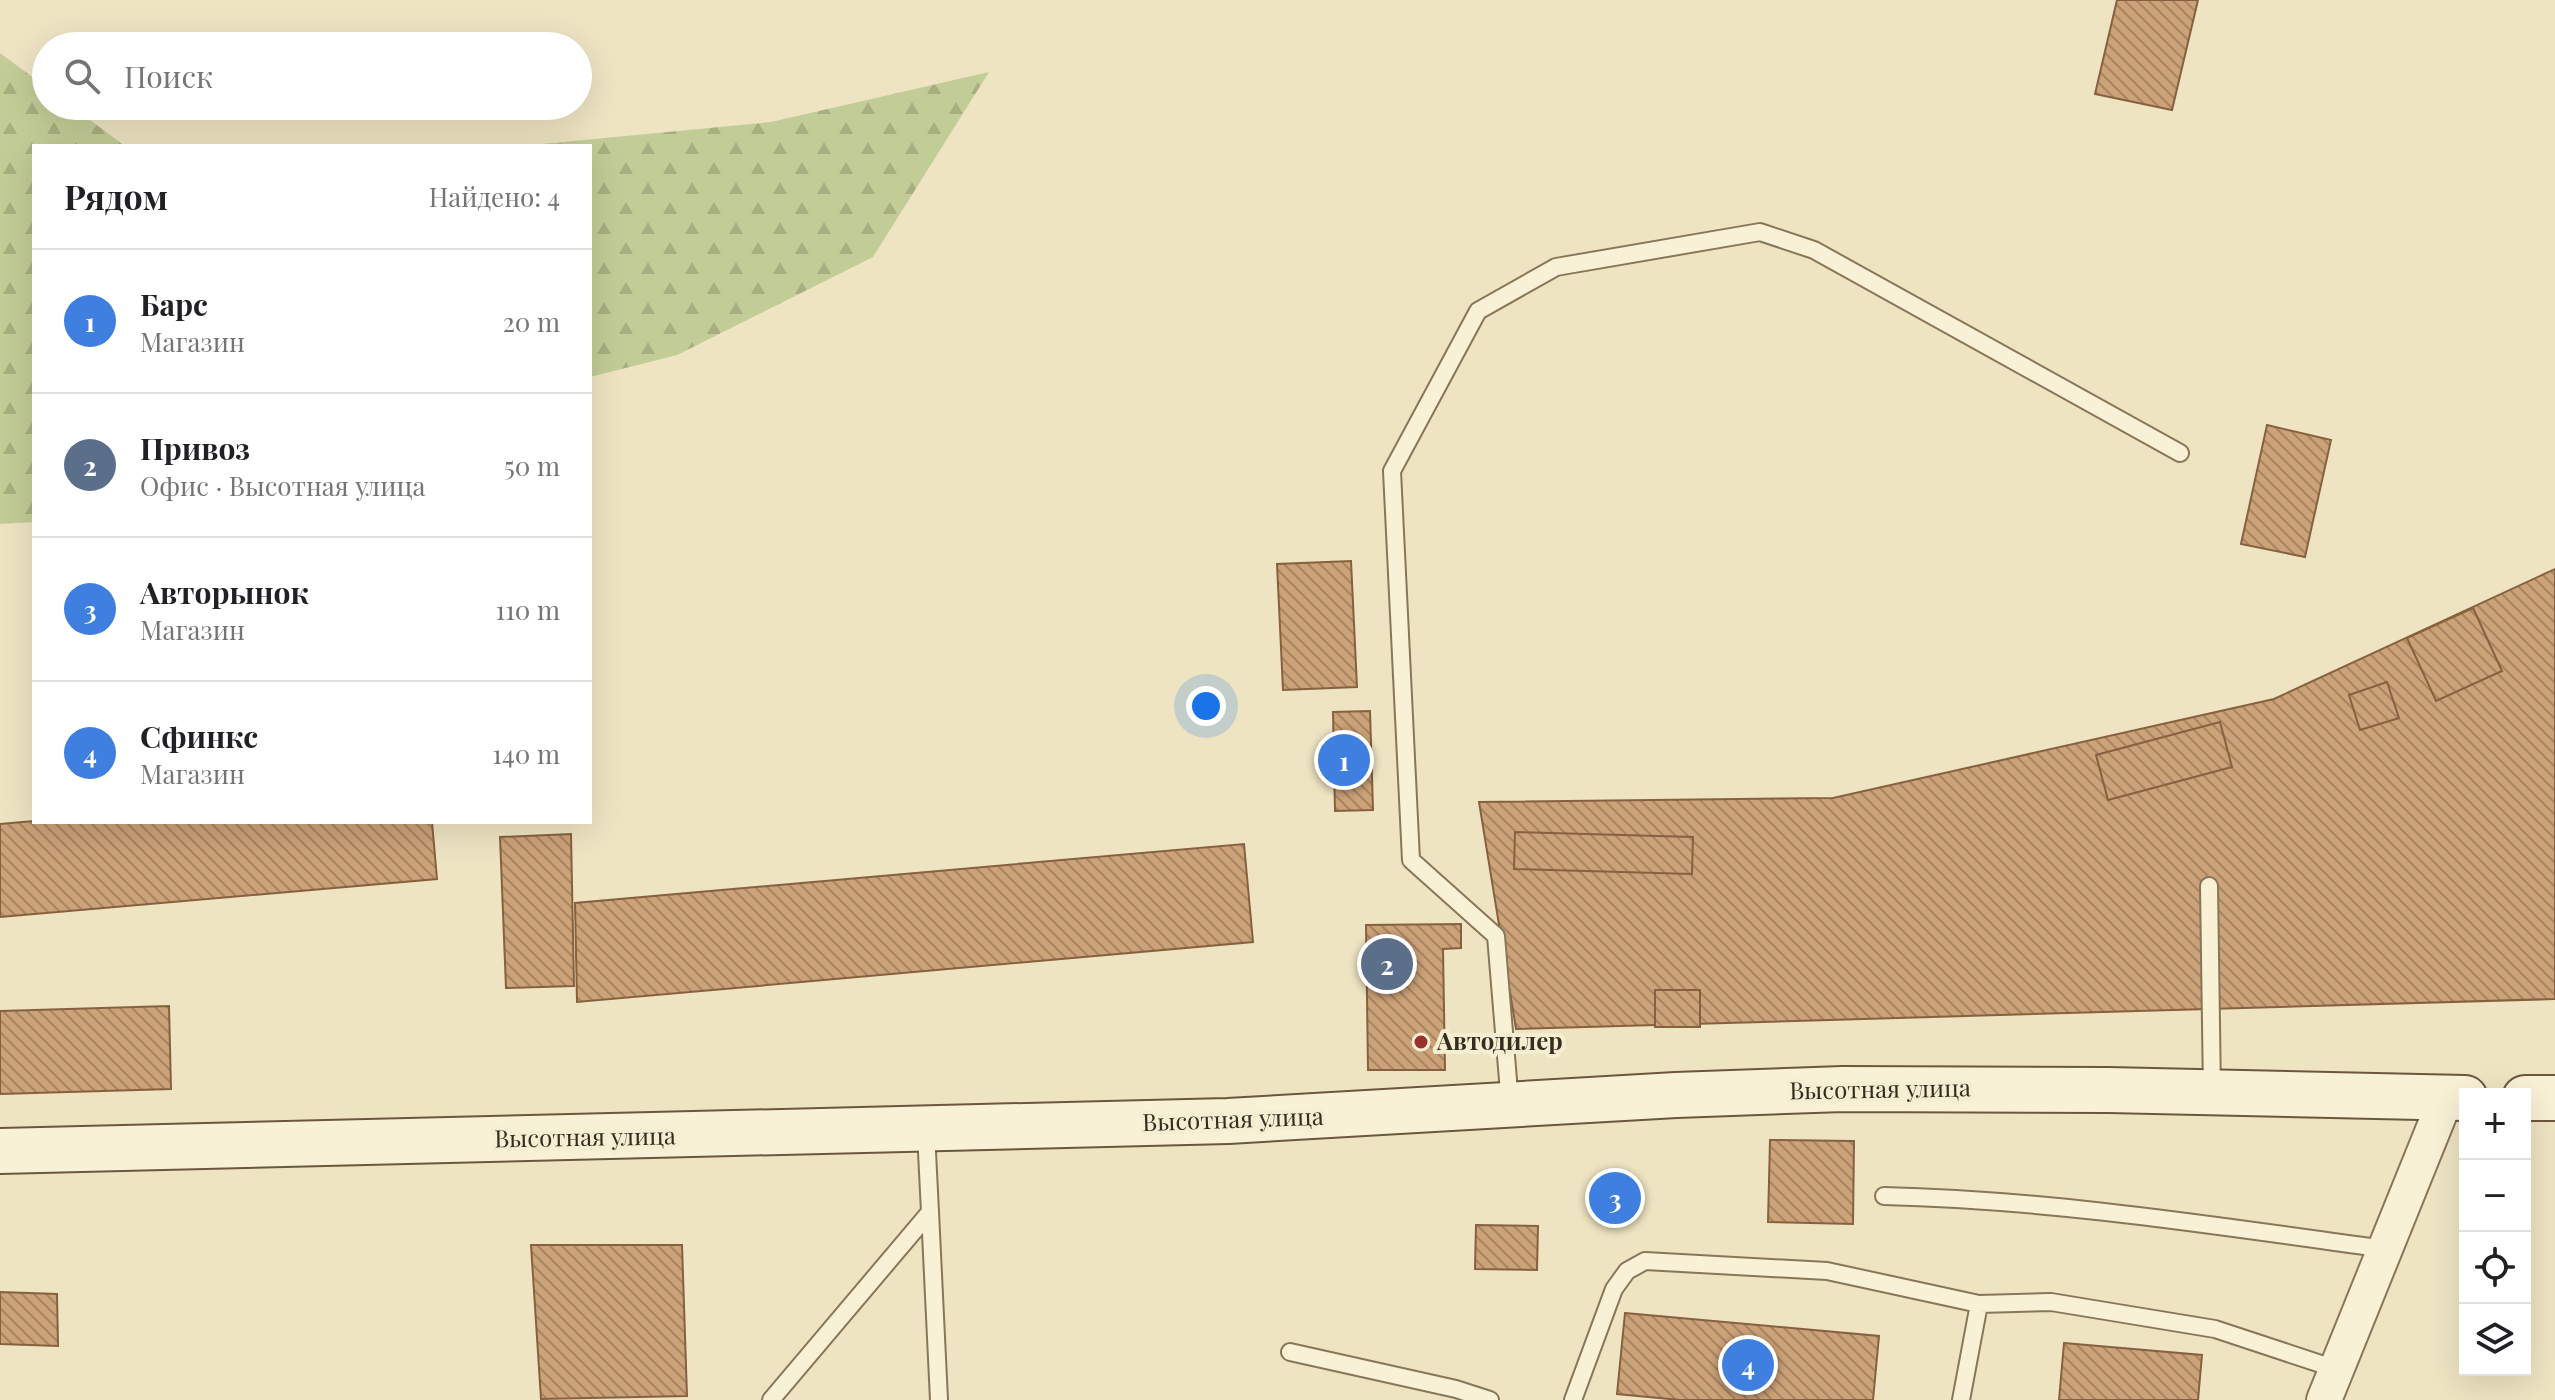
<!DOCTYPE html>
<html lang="ru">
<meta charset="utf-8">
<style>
:root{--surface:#fff;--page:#f6f6f6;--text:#202124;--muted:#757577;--line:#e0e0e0;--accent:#2563eb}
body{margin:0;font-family:"Playfair Display",serif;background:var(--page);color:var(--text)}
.controls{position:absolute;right:24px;bottom:24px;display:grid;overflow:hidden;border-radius:0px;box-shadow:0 8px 32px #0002}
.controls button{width:72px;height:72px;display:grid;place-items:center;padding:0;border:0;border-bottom:2px solid var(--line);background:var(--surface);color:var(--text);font:40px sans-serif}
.you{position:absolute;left:1206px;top:706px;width:28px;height:28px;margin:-20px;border:6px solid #fff;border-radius:50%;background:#1a73e8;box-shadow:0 0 0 12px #1a73e833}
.badge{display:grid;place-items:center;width:52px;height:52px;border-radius:50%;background:var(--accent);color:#fff;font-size:26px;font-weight:700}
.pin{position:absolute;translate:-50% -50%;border:4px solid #fff;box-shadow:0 2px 8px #0006}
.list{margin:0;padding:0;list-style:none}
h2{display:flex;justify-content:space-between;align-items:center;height:104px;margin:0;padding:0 32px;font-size:34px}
h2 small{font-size:26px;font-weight:400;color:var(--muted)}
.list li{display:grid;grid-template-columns:52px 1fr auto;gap:24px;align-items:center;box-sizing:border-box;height:144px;padding:0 32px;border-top:2px solid var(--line)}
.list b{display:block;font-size:30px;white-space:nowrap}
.list p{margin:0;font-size:26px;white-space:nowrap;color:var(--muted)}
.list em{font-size:26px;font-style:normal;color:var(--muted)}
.icon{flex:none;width:44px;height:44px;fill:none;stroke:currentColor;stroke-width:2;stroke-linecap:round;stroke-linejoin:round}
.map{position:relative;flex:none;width:2555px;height:1400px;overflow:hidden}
.search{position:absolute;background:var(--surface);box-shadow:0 8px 32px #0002;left:32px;top:32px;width:560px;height:88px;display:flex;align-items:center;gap:20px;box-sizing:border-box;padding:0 28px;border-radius:44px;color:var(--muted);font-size:30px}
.panel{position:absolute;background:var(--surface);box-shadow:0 8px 32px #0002;left:32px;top:144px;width:560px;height:680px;border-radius:0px}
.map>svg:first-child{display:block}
.forest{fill:url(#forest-firs)}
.building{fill:url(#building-back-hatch);stroke:#87613f;stroke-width:2}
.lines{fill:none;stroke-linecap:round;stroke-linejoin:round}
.lane-casing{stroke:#887659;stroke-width:20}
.street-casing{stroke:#887659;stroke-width:38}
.secondary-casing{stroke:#6a573d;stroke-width:48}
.lane{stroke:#f9f1d6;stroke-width:16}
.street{stroke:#f9f1d6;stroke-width:34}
.secondary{stroke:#f9f1d6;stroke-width:44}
.poi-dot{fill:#973129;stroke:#f5eed2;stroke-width:3}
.labels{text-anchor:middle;stroke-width:8;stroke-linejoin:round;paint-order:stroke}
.poi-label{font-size:24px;font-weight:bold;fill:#382c1e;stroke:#f5eed2;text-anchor:start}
.street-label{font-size:24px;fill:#382c1e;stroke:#f5eed2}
</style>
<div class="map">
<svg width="2555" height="1400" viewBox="0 0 2555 1400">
<defs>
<pattern id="forest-firs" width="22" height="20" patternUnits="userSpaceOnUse" patternTransform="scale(2)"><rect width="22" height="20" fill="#c2cc96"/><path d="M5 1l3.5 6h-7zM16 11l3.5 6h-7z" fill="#a7af81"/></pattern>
<pattern id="building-back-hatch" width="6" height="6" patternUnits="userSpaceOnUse" patternTransform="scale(2)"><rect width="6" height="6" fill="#cca278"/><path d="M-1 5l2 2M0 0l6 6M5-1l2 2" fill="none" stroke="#a78462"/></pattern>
</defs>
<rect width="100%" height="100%" fill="#eee4c2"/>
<!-- forest -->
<g class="forest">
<polygon points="0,53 46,87 46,106 71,106 125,146 34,146 34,522 0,524"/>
<polygon points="989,72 873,257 677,355 590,377 590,146 521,146 771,122"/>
</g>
<!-- building -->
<g class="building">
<polygon points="2117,0 2198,0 2172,110 2095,94"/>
<polygon points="2267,425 2331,440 2305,557 2241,544"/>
<polygon points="1351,561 1357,687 1283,690 1277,564"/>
<polygon points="2555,569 2555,999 1516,1029 1479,802 1833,798 2274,699"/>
<polygon points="2473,608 2502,671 2436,701 2407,638"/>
<polygon points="2387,682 2399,718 2360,730 2349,695"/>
<polygon points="1370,711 1373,810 1335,811 1333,712"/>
<polygon points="2220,722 2232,767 2108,800 2096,755"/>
<polygon points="34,821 432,822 437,879 0,917 0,824"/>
<polygon points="1515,832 1693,837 1692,874 1514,869"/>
<polygon points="571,834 574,986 506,988 500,837"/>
<polygon points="1244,844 1253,942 577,1002 575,903"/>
<polygon points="1461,924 1461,948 1443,949 1445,1070 1368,1070 1366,925"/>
<rect x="1655" y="990" width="45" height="37"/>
<polygon points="169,1006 171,1089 0,1094 0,1011"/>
<polygon points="1770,1140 1854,1141 1853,1224 1768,1222"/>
<polygon points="1476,1225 1538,1226 1537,1270 1475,1269"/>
<polygon points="531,1245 682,1245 687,1396 541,1399"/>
<polygon points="0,1292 57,1294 58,1346 0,1344"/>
<polygon points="1625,1313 1879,1336 1873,1400 1680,1400 1617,1394"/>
<polygon points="2064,1343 2202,1355 2198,1400 2059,1400"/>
</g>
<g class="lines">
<defs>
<g id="lane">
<polyline points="2209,886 2212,1092"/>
<polyline points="1510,1104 1496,936 1411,860 1392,471 1478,311 1556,267 1760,232 1814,250 2180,453"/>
<path d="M1884,1196C2052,1200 2218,1226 2385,1249"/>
<polyline points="930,1212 939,1400"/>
<polyline points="1290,1352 1456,1389 1490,1400"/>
<polyline points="771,1400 930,1212 926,1132"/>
<polyline points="1573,1400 1614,1289 1627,1271 1645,1261 1827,1271 1979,1304"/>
<polyline points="1961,1400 1979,1304 2051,1302 2215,1329 2336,1369"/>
</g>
<polyline id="street" points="2324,1400 2446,1098"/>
<g id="secondary">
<polyline points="2525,1098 2555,1098"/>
<polyline points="0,1151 1228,1121 1676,1095 1843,1089 2108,1090 2465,1098"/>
</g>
</defs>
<!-- lane casing -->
<use href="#lane" class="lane-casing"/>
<!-- street casing -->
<use href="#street" class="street-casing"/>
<!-- secondary casing -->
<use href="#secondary" class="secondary-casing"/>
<!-- lane -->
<use href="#lane" class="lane"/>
<!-- street -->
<use href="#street" class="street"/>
<!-- secondary -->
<use href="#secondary" class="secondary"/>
</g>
<!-- markers -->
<circle class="poi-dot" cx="1421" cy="1042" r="8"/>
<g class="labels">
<!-- poi labels -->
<g class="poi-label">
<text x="1437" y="1050">Автодилер</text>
</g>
<!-- street labels -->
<g class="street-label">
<text transform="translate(1880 1090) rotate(-1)" y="8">Высотная улица</text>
<text transform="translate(1233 1120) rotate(-2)" y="8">Высотная улица</text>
<text transform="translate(585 1138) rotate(-1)" y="8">Высотная улица</text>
</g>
</g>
</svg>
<div class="controls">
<button>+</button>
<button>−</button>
<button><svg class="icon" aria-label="locate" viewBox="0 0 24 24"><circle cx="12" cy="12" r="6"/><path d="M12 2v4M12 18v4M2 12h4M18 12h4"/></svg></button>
<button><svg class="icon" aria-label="layers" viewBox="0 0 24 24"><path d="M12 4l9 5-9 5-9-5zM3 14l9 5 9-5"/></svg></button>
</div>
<div class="you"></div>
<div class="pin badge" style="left:1344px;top:760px;background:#3f7fe0">1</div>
<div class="pin badge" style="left:1387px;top:964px;background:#5c6f8a">2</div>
<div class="pin badge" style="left:1615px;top:1198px;background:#3f7fe0">3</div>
<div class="pin badge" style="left:1748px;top:1365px;background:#3f7fe0">4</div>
<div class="search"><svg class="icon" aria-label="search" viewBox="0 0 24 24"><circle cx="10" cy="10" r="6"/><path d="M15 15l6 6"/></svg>Поиск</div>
<section class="panel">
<h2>Рядом<small>Найдено: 4</small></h2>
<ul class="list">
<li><span class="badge" style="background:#3f7fe0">1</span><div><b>Барс</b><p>Магазин</p></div><em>20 m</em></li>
<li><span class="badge" style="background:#5c6f8a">2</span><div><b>Привоз</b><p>Офис · Высотная улица</p></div><em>50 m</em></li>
<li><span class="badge" style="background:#3f7fe0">3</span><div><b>Авторынок</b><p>Магазин</p></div><em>110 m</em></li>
<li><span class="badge" style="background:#3f7fe0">4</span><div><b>Сфинкс</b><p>Магазин</p></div><em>140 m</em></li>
</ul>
</section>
</div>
